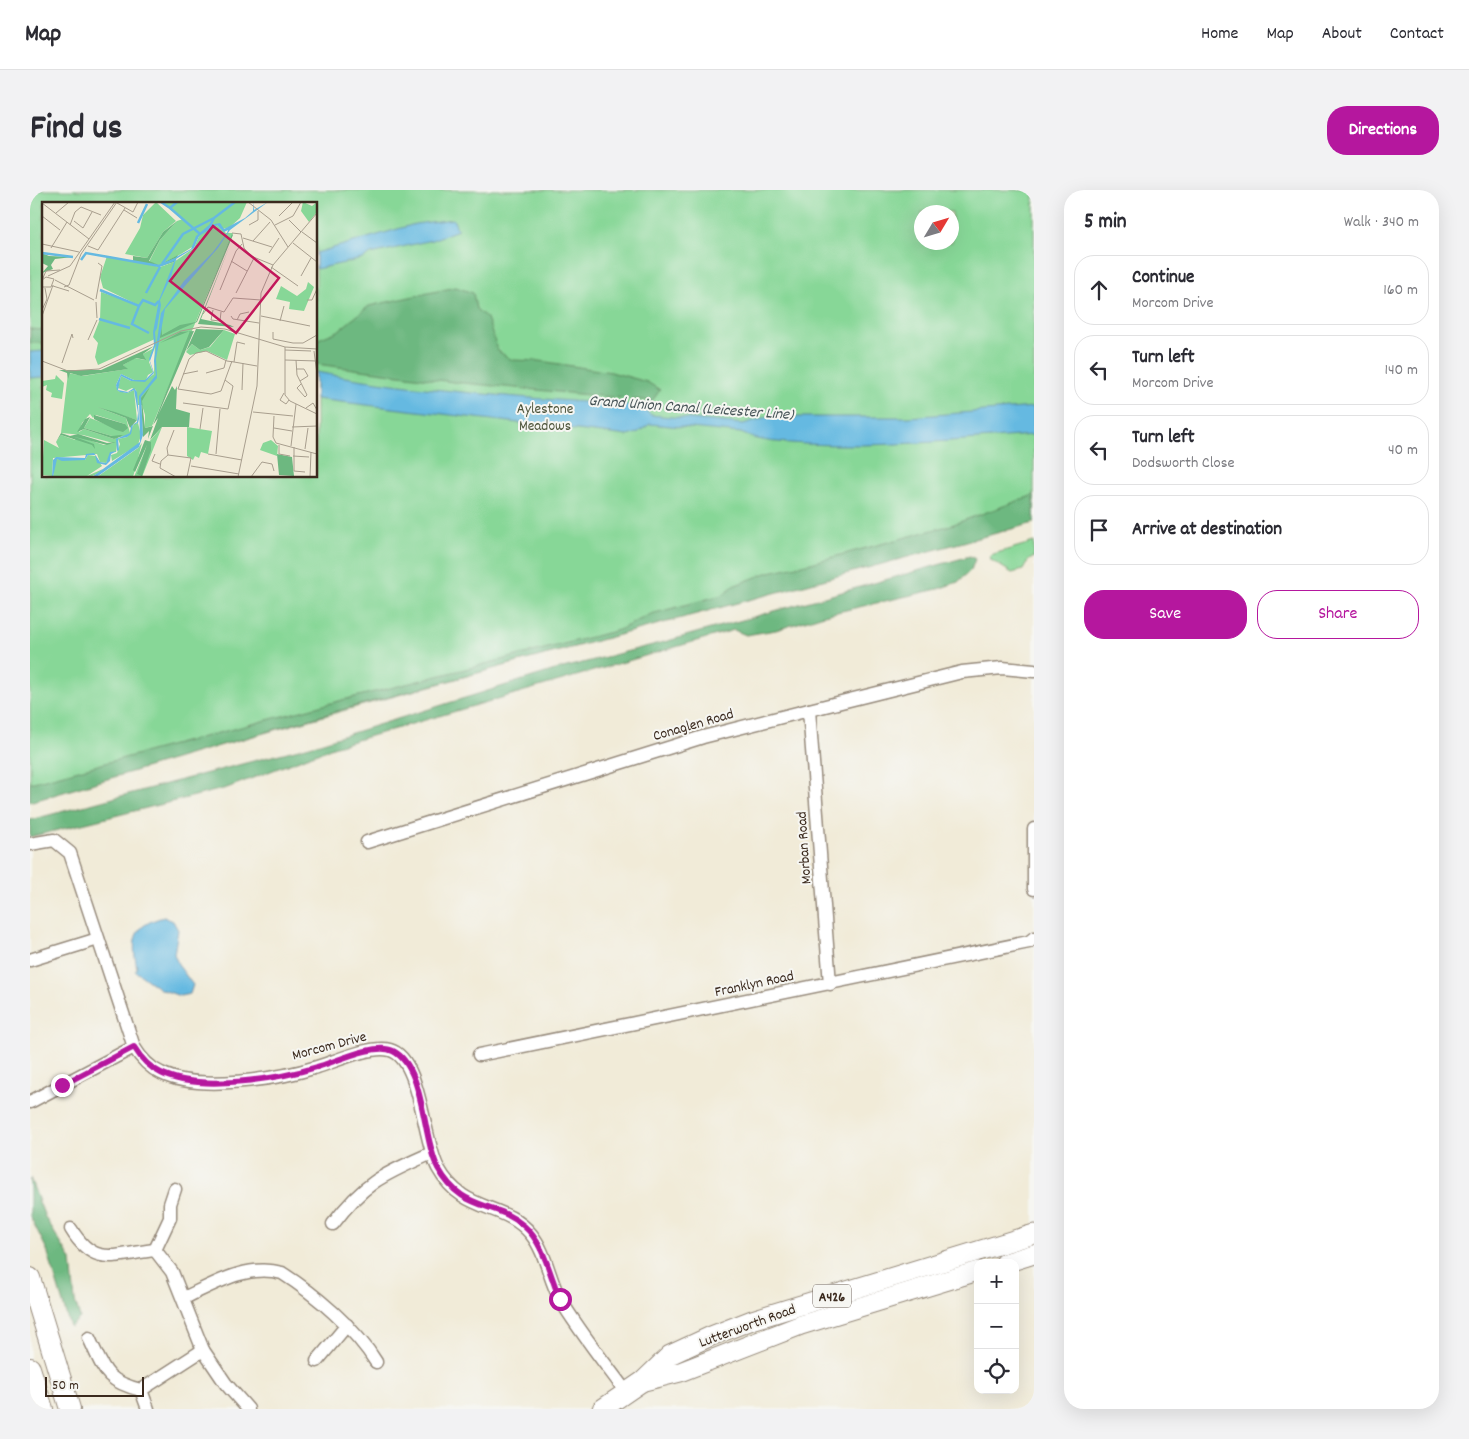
<!DOCTYPE html>
<meta charset="utf-8">
<style>
:root{--surface:#fff;--page:#f2f2f3;--text:#2b2b33;--muted:#7c7c81;--line:#e1e1e2;--accent:#b5179e}
body{margin:0;font-family:Dekko,sans-serif;background:var(--page);color:var(--text)}
.controls{position:absolute;right:15px;bottom:15px;display:grid;overflow:hidden;border-radius:10px;box-shadow:0 5px 20px #0002}
.controls button{width:45px;height:45px;display:grid;place-items:center;padding:0;border:0;border-bottom:1px solid var(--line);background:var(--surface);color:var(--text);font:25px sans-serif}
.compass{position:absolute;left:884px;top:15px;width:45px;height:45px;border-radius:50%;background:var(--surface);box-shadow:0 5px 20px #0002;rotate:52deg}
.scale{position:absolute;left:15px;bottom:12px;width:99px;box-sizing:border-box;padding-left:5px;border:2px solid #3b2a1e;border-top:0;font-size:14px;line-height:18px;white-space:nowrap;color:#3b2a1e;-webkit-text-stroke:4px #f6f6f2;paint-order:stroke}
.stop{position:absolute;width:15px;height:15px;margin:-11px;border:4px solid #b5179e;border-radius:50%;background:#fff}
.stop.end{background:#b5179e;border-color:#fff;box-shadow:0 1px 5px #0008}
.list{margin:0;padding:0;list-style:none}
h2{display:flex;justify-content:space-between;align-items:center;height:65px;margin:0;padding:0 20px;font-size:21px}
h2 small{font-size:16px;font-weight:400;color:var(--muted)}
.list li{display:grid;grid-template-columns:32px 1fr auto;gap:15px;align-items:center;box-sizing:border-box;height:70px;margin:0 10px 10px;padding:0 10px;border:1px solid var(--line);border-radius:20px}
.list b{display:block;font-size:19px;white-space:nowrap}
.list p{margin:0;font-size:16px;white-space:nowrap;color:var(--muted)}
.list em{font-size:16px;font-style:normal;color:var(--muted)}
.actions{display:flex;gap:10px;padding:15px 20px}
.actions a{flex:1;padding:11px 0;border:1px solid var(--accent);border-radius:20px;text-align:center;font-size:18px;color:var(--accent)}
.actions .main{background:var(--accent);color:#fff}
.icon{flex:none;width:28px;height:28px;fill:none;stroke:currentColor;stroke-width:2;stroke-linecap:round;stroke-linejoin:round}
.map{position:relative;flex:none;width:1004px;height:1219px;overflow:hidden;border-radius:20px}
header{display:flex;align-items:center;gap:30px;box-sizing:border-box;height:70px;padding:0 25px;background:var(--surface);border-bottom:1px solid var(--line)}
header strong{font-size:24px}
nav{display:flex;gap:28px;margin-inline-start:auto;font-size:18px}
.intro{display:flex;align-items:center;justify-content:space-between;box-sizing:border-box;height:120px;padding:0 30px}
h1{margin:0;font-size:35px}
.button{padding:12px 22px;border-radius:20px;background:var(--accent);color:#fff;font-size:18px;font-weight:700}
main{display:flex;gap:30px;padding:0 30px}
aside{flex:1;background:var(--surface);border-radius:20px;box-shadow:0 5px 20px #0002}
.map>svg:first-child{display:block}
.green{fill:#87d797;stroke:#61805a;fill-rule:evenodd}
.forest{fill:#6db880;stroke:#54714f}
.water{fill:#65b9e1;stroke:#507280}
.lines{fill:none;stroke-linecap:round;stroke-linejoin:round}
.minor-casing{stroke:#968a7b;stroke-width:15}
.primary-casing{stroke:#968a7b;stroke-width:21}
.trunk-casing{stroke:#968a7b;stroke-width:22}
.minor{stroke:#fff;stroke-width:12}
.primary{stroke:#fff;stroke-width:19}
.trunk{stroke:#fff;stroke-width:20}
.route{stroke:#b5179e;stroke-width:6}
.labels{text-anchor:middle;stroke-width:4;stroke-linejoin:round;paint-order:stroke}
.shield{fill:#f6f6f2;stroke:#73675e;stroke-width:1}
.shield-label{font-size:14px;font-weight:bold;fill:#3b2a1e}
.park-label{font-size:15px;fill:#4e553c;stroke:#f6f6f2}
.street-label{font-size:15px;fill:#3b2a1e;stroke:#f6f6f2}
.water-label{font-size:16px;font-style:italic;fill:#485558;stroke:#f6f6f2}
.inset-river{fill:none;stroke:#65b9e1;stroke-width:2.5}
.inset-road{fill:none;stroke:#a89e8e;stroke-width:1}
.view{fill:#c2185b;fill-opacity:0.15;stroke:#c2185b;stroke-width:2.5}
.inset-edge{fill:none;stroke:#3b2a1e;stroke-width:2.5}
</style>
<header>
<strong>Map</strong>
<nav><a>Home</a><a>Map</a><a>About</a><a>Contact</a></nav>
</header>
<div class="intro"><h1>Find us</h1><a class="button">Directions</a></div>
<main>
<div class="map">
<svg width="1004" height="1219" viewBox="0 0 1004 1219">
<rect width="100%" height="100%" fill="#f6f6f2"/>
<filter id="ink" filterUnits="userSpaceOnUse"><feTurbulence type="fractalNoise" baseFrequency=".02" numOctaves="2"/><feDisplacementMap in="SourceGraphic" scale="10" xChannelSelector="R" yChannelSelector="G"/><feConvolveMatrix kernelMatrix="1 2 1 2 8 2 1 2 1" color-interpolation-filters="sRGB"/></filter>
<filter id="wash" filterUnits="userSpaceOnUse"><feTurbulence type="fractalNoise" baseFrequency=".0096" numOctaves="4" result="noise"/><feDisplacementMap in="SourceGraphic" scale="20" xChannelSelector="R" yChannelSelector="G"/><feGaussianBlur stdDeviation="1.12" result="paint"/><feColorMatrix in="noise" values="0 0 0 0 0 0 0 0 0 0 0 0 0 0 0 0 0 1.4 0 .05"/><feComposite in="paint" operator="in"/></filter>
<g filter="url(#wash)">
<rect width="100%" height="100%" fill="#f1ebd8"/>
<!-- green -->
<g class="green">
<path d="M0,0H1004V326L0,609ZM14,14H286V286H14ZM892,22H922V52H892Z"/>
<polygon points="1004,352 1004,367 998,371 993,380 982,383 961,370 960,365"/>
</g>
<!-- forest -->
<g class="forest">
<polygon points="426,97 443,103 446,119 457,128 468,161 482,170 510,171 581,182 617,192 630,200 622,211 423,192 286,174 286,150 308,141 339,116"/>
<polygon points="0,139 14,140 14,153 0,153"/>
<polygon points="1004,305 1004,333 307,521 0,612 0,593 305,512 589,440 621,424 692,405 703,396 739,382 781,373 921,335"/>
<polygon points="940,366 945,369 941,380 928,392 908,399 794,425 746,440 716,445 704,440 303,557 197,598 0,647 0,630 280,556 525,480 634,452"/>
<polygon points="0,988 15,1027 41,1070 45,1111 50,1128 40,1137 17,1060 0,1026"/>
</g>
<!-- water -->
<g class="water">
<polygon points="423,29 428,40 402,50 341,64 333,69 286,79 286,63 385,34"/>
<polygon points="14,161 14,187 0,188 0,162"/>
<path d="M286,182C394,202 502,208 611,216L621,225L713,234L737,227H879L1004,217V245C928,250 851,258 775,254C753,252 731,253 711,243L620,234L607,243L598,246L286,209Z"/>
<path d="M134,727L143,731L148,740L144,764L149,776L163,795L160,804L150,806L130,799L105,781L107,778C101,749 103,735 134,727Z"/>
</g>
</g>
<g filter="url(#ink)">
<g class="lines">
<defs>
<g id="minor">
<polyline points="779,520 800,794"/>
<polyline points="1004,639 1004,699"/>
<polyline points="337,652 673,547 779,520 932,482 972,478 1004,481"/>
<path d="M0,654L24,650L40,663L104,857C110,867 120,878 131,883C168,902 248,889 287,877C306,871 341,855 360,860C391,868 393,951 408,978C434,1025 474,1011 501,1044C516,1062 519,1089 530,1109C549,1141 574,1172 596,1202"/>
<polyline points="0,770 68,749"/>
<polyline points="449,865 999,752 1004,748"/>
<polyline points="0,912 104,857"/>
<polyline points="145,999 140,1014 140,1028 125,1060 142,1082 173,1160 196,1194 218,1219"/>
<path d="M303,1034C335,991 355,984 402,963"/>
<path d="M41,1039C65,1079 86,1064 125,1060"/>
<path d="M154,1108C184,1094 217,1073 252,1083C285,1104 326,1139 346,1172"/>
<path d="M59,1148C74,1179 74,1191 111,1200"/>
<polyline points="287,1171 317,1135"/>
<polyline points="118,1219 111,1200 173,1160"/>
</g>
<g id="primary">
<polyline points="975,1073 1004,1064"/>
<polyline points="614,1191 650,1182 771,1135 948,1081"/>
<polyline points="572,1219 613,1191 640,1165 681,1146 722,1130 1004,1044"/>
</g>
<g id="trunk">
<polyline points="0,1088 40,1219"/>
<polyline points="0,1178 13,1219"/>
</g>
</defs>
<!-- minor casing -->
<use href="#minor" class="minor-casing"/>
<!-- primary casing -->
<use href="#primary" class="primary-casing"/>
<!-- trunk casing -->
<use href="#trunk" class="trunk-casing"/>
<!-- minor -->
<use href="#minor" class="minor"/>
<!-- primary -->
<use href="#primary" class="primary"/>
<!-- trunk -->
<use href="#trunk" class="trunk"/>
</g>
</g>
<g class="lines" filter="url(#ink)">
<!-- route -->
<path class="route" d="M32,895L104,857C110,867 120,878 131,883C168,902 248,889 287,877C305,872 346,852 363,861C395,877 392,948 408,978C433,1023 463,1009 494,1036C514,1053 520,1086 530,1109"/>
</g>
<g class="labels">
<!-- shield labels -->
<rect class="shield" x="783" y="1094.5" width="38" height="23" rx="4"/>
<g class="shield-label">
<text x="802" y="1111">A426</text>
</g>
<!-- park labels -->
<g class="park-label">
<text x="515" y="223">Aylestone<tspan x="515" dy="17">Meadows</tspan></text>
</g>
<!-- street labels -->
<g class="street-label">
<text transform="translate(663 534) rotate(-16)" y="5">Conaglen Road</text>
<text transform="translate(773 658) rotate(-94)" y="5">Morban Road</text>
<text transform="translate(724 793) rotate(-12)" y="5">Franklyn Road</text>
<text transform="translate(299 855) rotate(-15)" y="5">Morcom Drive</text>
<text transform="translate(717 1135) rotate(-20)" y="5">Lutterworth Road</text>
</g>
<!-- water labels -->
<g class="water-label">
<text transform="translate(661 216) rotate(4)" y="6">Grand Union Canal (Leicester Line)</text>
</g>
</g>
<!-- overview -->
<g transform="translate(12 12)">
<rect width="275" height="275" fill="#f1ebd8"/>
<path d="M114,0L134,19L121,30L105,56L83,52L98,26L101,13ZM119,0H205L198,16L188,25L181,27L174,22L184,31H191L110,224L103,226V213L100,203H96L94,188L90,186L84,189L76,186L79,174L89,179L104,178H92L79,172L74,183L76,189L85,191L92,188L95,218L55,205L84,216L88,231L83,234H70L42,226L48,216L81,229L83,222L54,213L51,216L48,212L40,221L37,230L42,227L72,237L76,235L74,250H70L64,261L58,260L55,252L11,256L10,274L0,273L2,238L17,246L14,240L19,233L33,238L35,234L62,243L71,241L41,233L19,231L26,171L41,174L85,167L81,163L93,156L103,158L101,152L112,146L107,160L111,170L106,173L104,178L112,172L113,137L56,163L53,155L56,141L51,135L58,117L59,90L96,103L61,86L58,75L65,54L118,65L132,60L152,46L157,34L150,45L139,52L117,63L107,60L118,38L135,19L141,17ZM261,0L270,4L275,0V10L267,20L259,9ZM266,80L272,85L262,109L247,107L248,100L234,97L239,84L255,94L264,87ZM182,128L193,132L185,158L165,149L148,153L144,150L150,142L158,148L168,145ZM14,173L22,181L20,197L9,195L10,191L4,188L5,183L0,185V179L13,177ZM96,221L99,233L96,243L70,259L69,253L75,251L78,242L76,237L85,235L92,222ZM120,225L100,275H92L106,241ZM145,225L170,229L166,252L159,250L157,256L153,254L151,258L145,254ZM229,238L236,244L235,254L218,248L221,241ZM100,241L91,275H55L96,246ZM46,253L54,254L60,264L45,274L61,267L55,272L48,275H11L13,257L43,258Z" fill="#87d797"/>
<path d="M135,19L118,38L107,59L117,63L136,53L132,60L119,64L91,59V54L105,56L121,30ZM190,32L191,33L155,120L118,136L119,122L120,133L138,123L154,120ZM188,43L159,117L188,123L192,125L156,122ZM0,51L7,54L31,55L13,57L9,63L11,67L0,71L6,64L0,61ZM154,127L182,128L167,145L158,148L150,142L144,149ZM148,129L118,141L138,130L152,129L116,213L130,184L133,188L135,184L134,207L148,211L147,225H120L108,238L116,216L111,223ZM112,144L101,152L104,158L94,156L81,163L86,167L39,174L28,171L26,177L25,171L17,168H59ZM108,185L100,199L103,226L111,224L106,237L107,229L101,235L99,196ZM55,205L73,210L95,218L88,226L84,216ZM52,213L83,222L86,226L81,230L74,228L52,217ZM48,215L42,226L70,234L79,233L81,234L72,237L42,227L35,230L43,217ZM19,231L28,234L36,232L65,241L74,240L65,243L33,235L52,242L53,247L50,243L19,233L14,240ZM103,238L109,240V248L100,274L95,272L105,243L93,270L91,268ZM235,252L250,255L252,274L237,273Z" fill="#6db880"/>
<path d="M211,0L212,8L226,0L188,28L176,46L123,107L114,157L115,176L99,195L101,233L97,245L56,274L50,275L98,240L97,194L114,173L112,159L119,111L142,79L171,50L185,31L186,28L182,30L175,23L157,34L152,46L134,57L129,75L118,98L119,103L115,126L113,130L114,142L108,159L112,171L103,180L89,179L79,174L76,188L86,190L92,186L95,190L97,217L96,221L91,223L89,232L85,235L76,237L77,248L69,252L68,259L64,263L55,261L53,253H46L43,258L20,259L15,257L11,275H3L0,274H10L11,258L14,255L43,256L44,252L52,251L58,260L64,261L68,250L75,249L74,237L88,231L89,224L95,220L96,211L92,188L85,191L78,190L75,188L74,183L79,172L92,178H103L111,170L107,157L112,143L111,130L117,98L134,55L149,47L154,34L167,23L178,21L182,27L203,16L211,9Z" fill="#65b9e1"/>
<path class="inset-river" d="M119,0L128,6L135,0M128,6L158,32M96,21L105,2M167,26L172,16L193,0M0,51L31,55M39,58L44,51L117,64L134,57M120,62L141,32L172,16M58,88L97,104L101,98L113,103L117,99M104,91L118,65M97,104L90,122L107,131M57,117L88,126"/>
<path class="inset-road" d="M206,0L229,18L246,45M0,1L47,37M75,1L91,10L96,0M82,8L95,16M14,11L27,0M0,14L18,28M237,14L250,1M247,18L259,30M32,19L41,26L50,10M28,23L33,10L39,5L59,13M207,23L216,18V9M233,23L251,14L259,0M260,30L275,41M190,31L199,32L202,46L209,54L231,63M201,36L230,45M211,39L228,20M251,41L275,60M0,42L37,50M46,44L56,48L83,6M9,46L25,20M227,51L237,36M189,59L205,69M229,65L256,84M6,74L28,64L73,0M259,74L269,56M1,76L4,69L18,68M0,78L4,75L12,77L9,85H0M13,78L52,98M11,84L27,89M22,85L27,83L39,52L75,0M178,88L194,49L200,42M194,91L212,56M54,97L60,64L56,61M265,98H270L275,87M54,100L55,116M0,108L5,97L3,86M171,108L169,118L178,119L179,110M161,112L166,105L182,110L191,96L219,98M0,114L11,83M189,114L191,117L217,121M219,114L268,124M195,118L198,112L207,110M238,119L242,104M231,130V137L251,141H261L275,133M46,138L55,118M243,145V193L248,199L275,212M243,148L269,149M272,149L275,172M243,158L275,159M254,158L255,173L265,193L263,195L255,186L259,182M0,159L26,169L57,167L139,129L159,125L183,127L243,145L275,147M190,159L179,189L169,192L136,187L147,157L154,151L164,149L185,159L192,160L215,164M192,160L195,140L203,142M20,161L30,132L31,136M254,167H262L266,174L258,179M164,171L182,166L184,158M141,172L156,169M183,178L191,184L186,207M200,188L201,161M242,191L238,198L244,202L247,198M141,201L186,207M264,206L271,201L275,208M211,210L251,214M232,214L231,235L234,241L275,252M250,225L275,224M232,226L250,229M158,227L161,206M237,243V252L248,254M249,244L254,202M252,245V269L263,270M263,247L266,226M113,252L110,259L118,262M166,252L200,258M174,252L178,207M126,253L125,246L132,228M251,254L267,255M149,264L197,272M134,275L118,266L119,259L126,253L149,256L145,275M196,275L215,184L219,91L231,63L275,11M209,275L220,260L230,262L232,269M268,275L269,250"/>
<path class="view" d="M171,24L237,76L194,131L128,79Z"/>
<rect width="275" height="275" class="inset-edge"/>
</g>
</svg>
<div class="controls">
<button>+</button>
<button>−</button>
<button><svg class="icon" aria-label="locate" viewBox="0 0 24 24"><circle cx="12" cy="12" r="6"/><path d="M12 2v4M12 18v4M2 12h4M18 12h4"/></svg></button>
</div>
<svg class="compass" viewBox="-18 -18 36 36"><path d="M0-13l5 13h-10z" fill="#e53935"/><path d="M0 13l5-13h-10z" fill="#7c7c81"/></svg>
<div class="scale">50 m</div>
<div class="stop" style="left:530px;top:1109px"></div>
<div class="stop end" style="left:32px;top:895px"></div>
</div>
<aside>
<h2>5 min<small>Walk · 340 m</small></h2>
<ul class="list">
<li><svg class="icon" aria-label="ahead" viewBox="0 0 24 24"><path d="M12 20V5M6 11l6-6 6 6"/></svg><div><b>Continue</b><p>Morcom Drive</p></div><em>160 m</em></li>
<li><svg class="icon" aria-label="left" viewBox="0 0 24 24"><path d="M17 20v-9H6M10 6l-5 5 5 5"/></svg><div><b>Turn left</b><p>Morcom Drive</p></div><em>140 m</em></li>
<li><svg class="icon" aria-label="left" viewBox="0 0 24 24"><path d="M17 20v-9H6M10 6l-5 5 5 5"/></svg><div><b>Turn left</b><p>Dodsworth Close</p></div><em>40 m</em></li>
<li><svg class="icon" aria-label="arrive" viewBox="0 0 24 24"><path d="M6 21V4h12l-3 4 3 4H6"/></svg><div><b>Arrive at destination</b></div></li>
</ul>
<div class="actions"><a class="main">Save</a><a>Share</a></div>
</aside>
</main>
